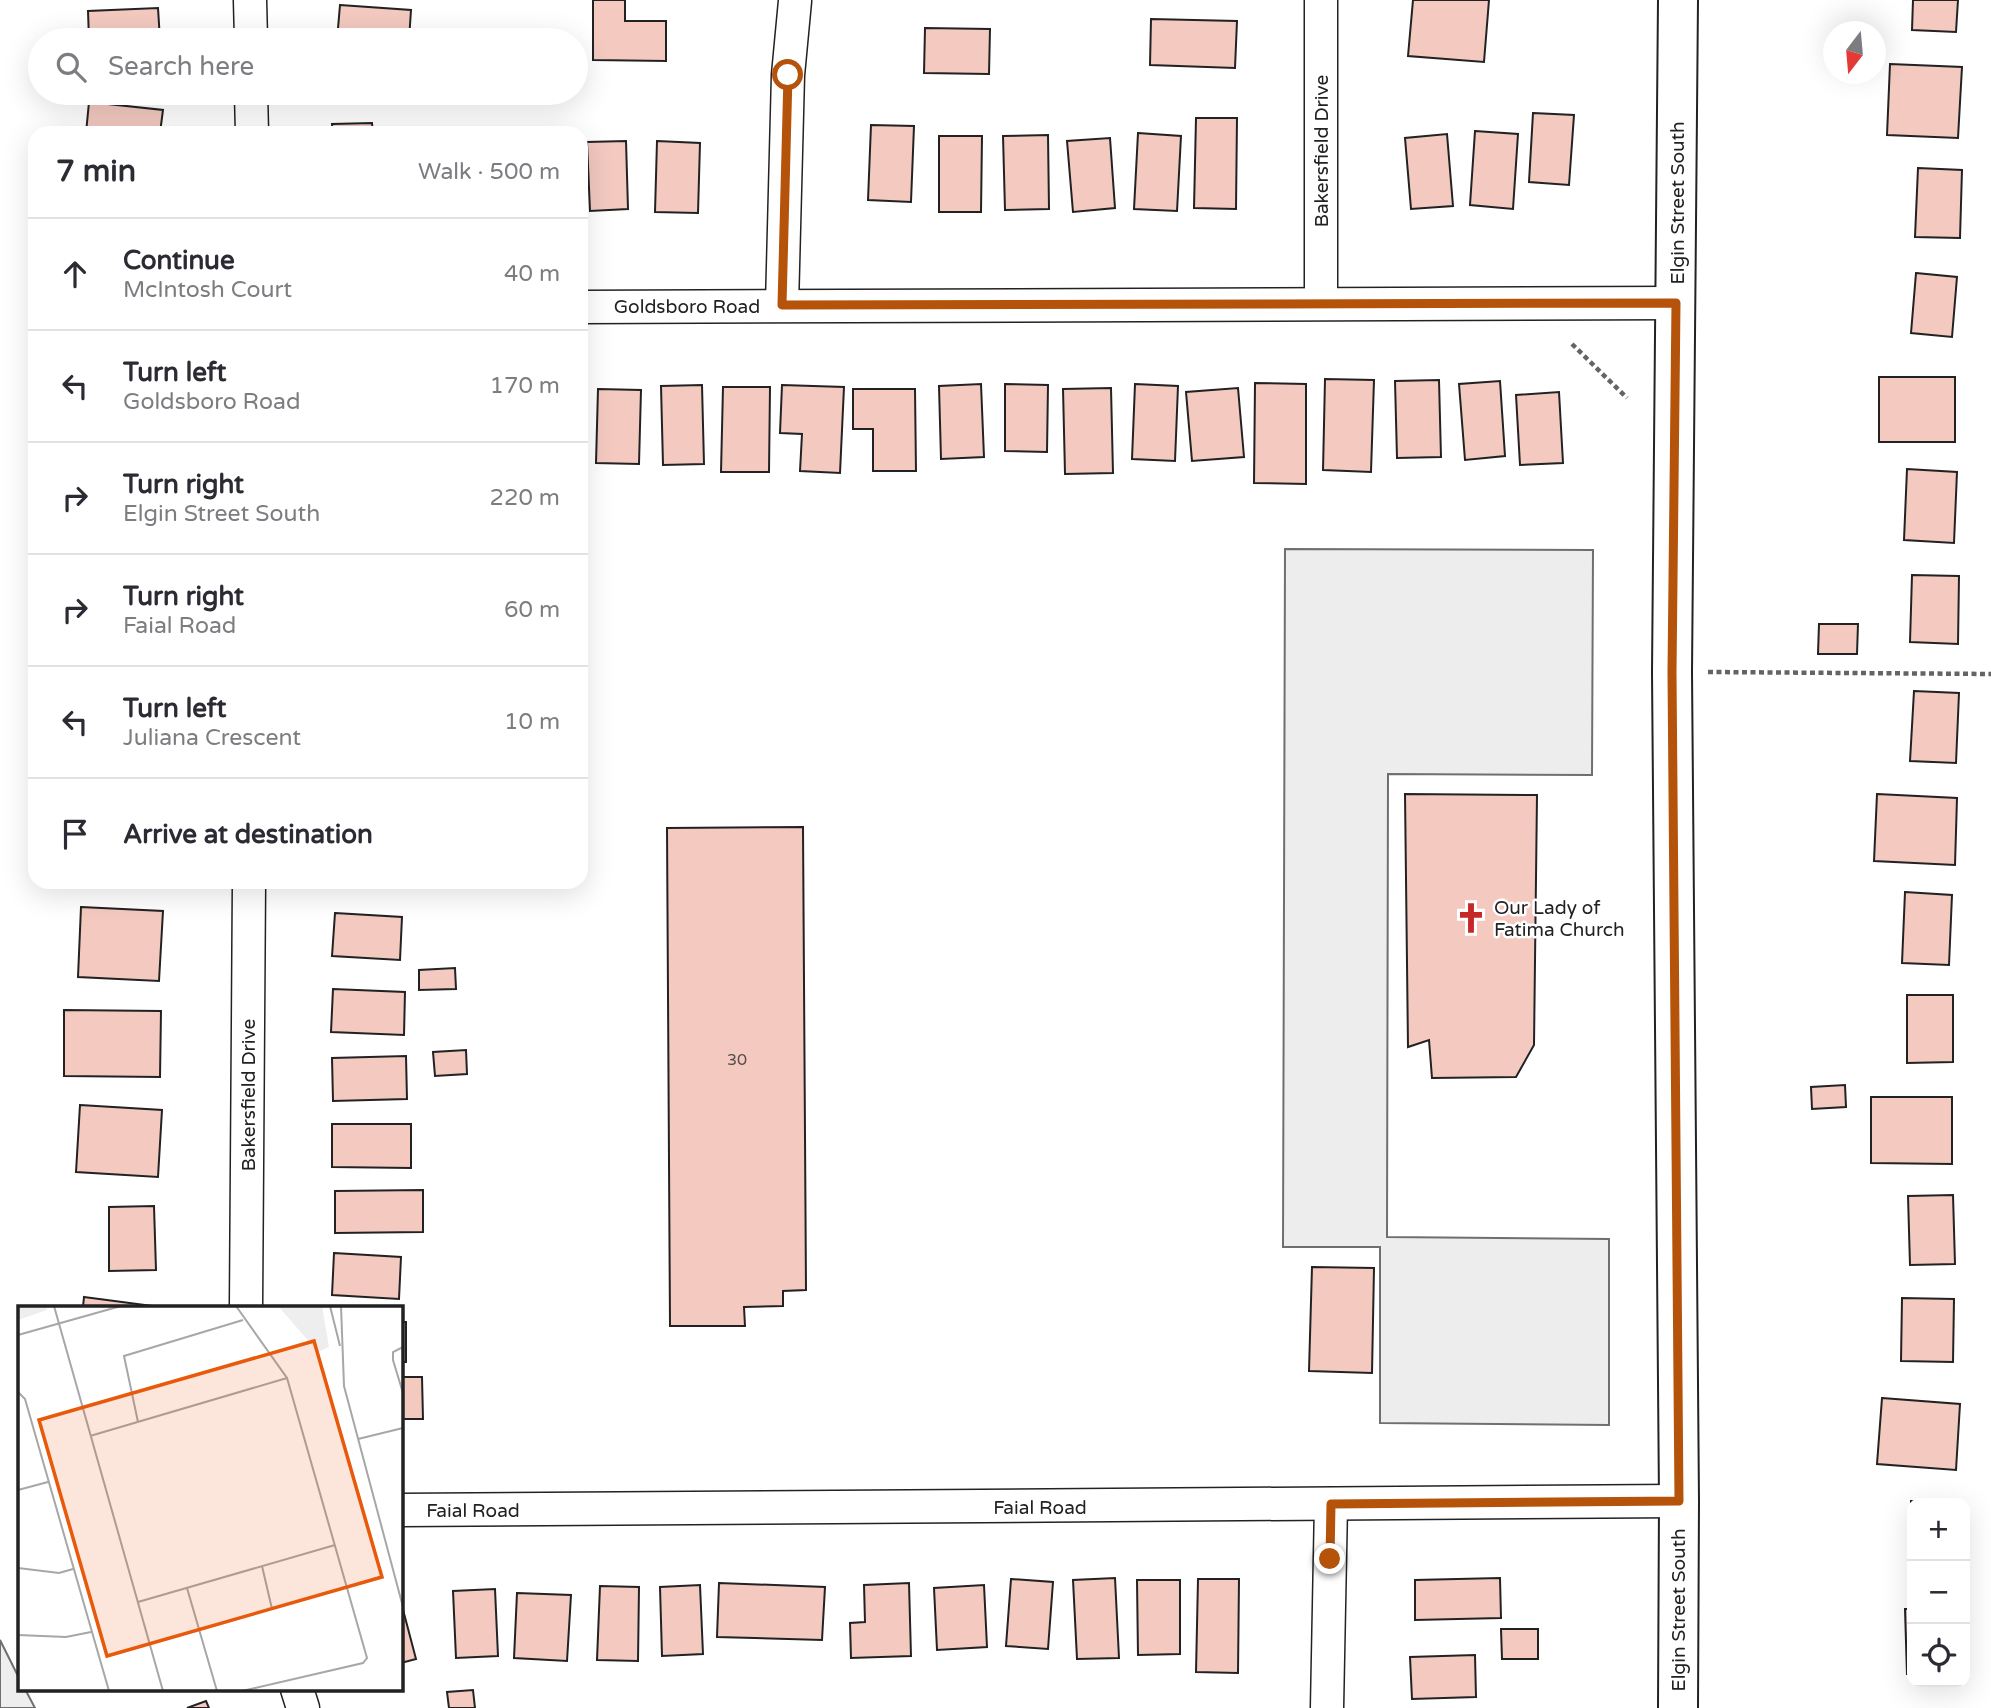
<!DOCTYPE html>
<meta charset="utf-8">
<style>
:root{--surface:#fff;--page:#f2f2f3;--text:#2b2b33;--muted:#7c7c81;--line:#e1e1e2}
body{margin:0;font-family:"Varela Round",sans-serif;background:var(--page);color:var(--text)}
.controls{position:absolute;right:21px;bottom:21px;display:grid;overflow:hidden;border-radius:14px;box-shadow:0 7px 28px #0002}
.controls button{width:63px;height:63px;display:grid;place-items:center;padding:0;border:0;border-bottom:2px solid var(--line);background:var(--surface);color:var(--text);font:35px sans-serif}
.compass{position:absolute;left:1823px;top:21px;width:63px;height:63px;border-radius:50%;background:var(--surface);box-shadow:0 7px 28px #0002;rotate:196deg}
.stop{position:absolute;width:21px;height:21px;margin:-16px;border:5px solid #b45309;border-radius:50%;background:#fff}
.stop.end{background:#b45309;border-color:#fff;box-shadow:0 2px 7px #0008}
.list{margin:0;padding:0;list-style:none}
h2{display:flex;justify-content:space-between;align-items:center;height:91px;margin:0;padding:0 28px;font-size:30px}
h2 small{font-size:23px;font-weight:400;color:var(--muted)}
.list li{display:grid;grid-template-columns:46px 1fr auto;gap:21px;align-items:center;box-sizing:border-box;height:112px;padding:0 28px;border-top:2px solid var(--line)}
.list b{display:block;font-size:26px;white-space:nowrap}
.list p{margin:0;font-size:23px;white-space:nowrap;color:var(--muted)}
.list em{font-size:23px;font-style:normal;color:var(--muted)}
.icon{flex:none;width:38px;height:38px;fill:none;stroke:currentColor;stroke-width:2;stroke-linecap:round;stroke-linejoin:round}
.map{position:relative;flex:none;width:1991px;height:1708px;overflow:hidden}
.search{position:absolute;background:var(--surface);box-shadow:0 7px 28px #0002;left:28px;top:28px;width:560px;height:77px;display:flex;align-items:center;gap:18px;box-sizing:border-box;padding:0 24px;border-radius:38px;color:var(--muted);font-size:26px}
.panel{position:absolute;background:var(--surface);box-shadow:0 7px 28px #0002;left:28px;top:126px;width:560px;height:763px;border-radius:21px}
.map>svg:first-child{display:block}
.green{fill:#eee;stroke:#6f6f6f;stroke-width:2}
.parking{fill:#ededed;stroke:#6f6f6f;stroke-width:2}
.building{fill:#f3c9c0;stroke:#222;stroke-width:2}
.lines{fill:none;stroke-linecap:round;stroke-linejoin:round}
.minor-casing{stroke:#222;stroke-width:35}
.tertiary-casing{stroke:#222;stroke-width:42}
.path{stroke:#646464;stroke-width:4.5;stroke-dasharray:5 3.5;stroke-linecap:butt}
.minor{stroke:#fff;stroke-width:32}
.tertiary{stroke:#fff;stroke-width:38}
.route{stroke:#b45309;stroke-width:9}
.labels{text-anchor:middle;stroke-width:5;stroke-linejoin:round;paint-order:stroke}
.number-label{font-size:16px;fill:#564c4a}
.street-label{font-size:19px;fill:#222;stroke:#fff}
.poi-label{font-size:19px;fill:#222;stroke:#fff;text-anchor:start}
.inset-road{fill:none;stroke:#a7a7a7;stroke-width:2}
.view{fill:#e8590c;fill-opacity:0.15;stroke:#e8590c;stroke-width:3.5}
.inset-edge{fill:none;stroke:#222;stroke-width:3.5}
</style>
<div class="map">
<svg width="1991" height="1708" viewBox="0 0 1991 1708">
<rect width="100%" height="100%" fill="#fff"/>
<!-- green -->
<polygon class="green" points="0,1640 19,1678 19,1689 25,1689 35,1708 0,1708"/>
<!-- parking -->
<polygon class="parking" points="1285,549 1593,550 1592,775 1388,774 1387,1237 1609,1239 1609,1425 1380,1423 1380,1247 1283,1247"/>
<!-- building -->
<g class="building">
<polygon points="593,0 625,0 625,21 666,21 666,61 593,60"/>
<polygon points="1413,0 1489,0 1484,62 1408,56"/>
<polygon points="1913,0 1958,0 1956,32 1912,30"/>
<polygon points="340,5 411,10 409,40 337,40"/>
<polygon points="158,8 160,40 89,40 88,11"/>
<polygon points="1151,19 1237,21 1235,68 1150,65"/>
<polygon points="925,28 990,29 989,74 924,73"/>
<polygon points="1890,64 1962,67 1958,138 1887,135"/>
<polygon points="89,102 163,110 160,133 86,133"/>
<polygon points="1533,113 1574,115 1569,185 1529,182"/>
<polygon points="1196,118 1237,118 1236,209 1194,208"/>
<polygon points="372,123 373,133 333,133 332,124"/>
<polygon points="871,125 914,126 911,202 868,200"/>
<polygon points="1475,131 1518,134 1513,209 1470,205"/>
<polygon points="1138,133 1181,136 1177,211 1134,209"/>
<polygon points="1447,134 1453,206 1411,209 1405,138"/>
<polygon points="1048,135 1049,209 1005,210 1003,136"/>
<polygon points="939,136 982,136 981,212 939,212"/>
<polygon points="1110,138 1115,208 1073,212 1067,141"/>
<polygon points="626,141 628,209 590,211 587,142"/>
<polygon points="657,141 700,143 698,213 655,212"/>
<polygon points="1918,168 1962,170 1960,238 1915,237"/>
<polygon points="1916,273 1957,277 1952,337 1911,333"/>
<rect x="1879" y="377" width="76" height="65"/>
<polygon points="1325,379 1374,380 1371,472 1323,470"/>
<polygon points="1439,380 1441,457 1397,458 1395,381"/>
<polygon points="1500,381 1505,456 1465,460 1459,384"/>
<polygon points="1255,383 1306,384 1306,484 1254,483"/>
<polygon points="981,384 984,457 941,459 939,386"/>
<polygon points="1005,384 1048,385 1047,452 1005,451"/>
<polygon points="1135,384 1178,386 1175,461 1132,459"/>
<polygon points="702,385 704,464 663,465 661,386"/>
<polygon points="782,385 844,387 840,473 800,471 802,434 780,433"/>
<polygon points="723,387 770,387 769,472 721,472"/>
<polygon points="1111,388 1113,473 1065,474 1063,389"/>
<polygon points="1238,388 1244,457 1192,461 1186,392"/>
<polygon points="598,389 641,390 639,464 596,463"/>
<polygon points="853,389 915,389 916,471 873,471 873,429 853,429"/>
<polygon points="1559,392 1563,463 1520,465 1516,395"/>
<polygon points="1907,469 1957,472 1954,543 1904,540"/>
<polygon points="1912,575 1959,576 1958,644 1910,642"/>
<polygon points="1819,624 1858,624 1857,654 1818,654"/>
<polygon points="1914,691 1959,693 1956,763 1910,761"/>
<polygon points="1405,794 1537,795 1534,1045 1516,1077 1432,1078 1429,1040 1408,1047"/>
<polygon points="1877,794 1957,798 1955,865 1874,861"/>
<polygon points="803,827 806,1290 783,1291 783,1306 744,1307 745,1326 670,1326 667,828"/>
<polygon points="1905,892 1952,895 1949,965 1902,963"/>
<polygon points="81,907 163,911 159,981 78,977"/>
<polygon points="335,913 402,917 400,960 332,956"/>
<polygon points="455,968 456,989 419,990 419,970"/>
<polygon points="333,989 405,992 404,1035 331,1032"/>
<polygon points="1907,995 1953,995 1953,1062 1907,1063"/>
<polygon points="64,1010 161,1011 160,1077 64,1076"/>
<polygon points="466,1050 467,1074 435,1076 433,1052"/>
<polygon points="406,1056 407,1099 333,1101 332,1058"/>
<polygon points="1845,1085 1846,1107 1812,1109 1811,1087"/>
<polygon points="1871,1097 1952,1097 1952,1164 1871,1163"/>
<polygon points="80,1105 162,1110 158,1177 76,1172"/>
<polygon points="332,1124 411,1124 411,1168 332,1167"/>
<polygon points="423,1190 423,1232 335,1233 335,1191"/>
<polygon points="1953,1195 1955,1264 1910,1265 1908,1196"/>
<polygon points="154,1206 156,1270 109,1271 109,1207"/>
<polygon points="334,1253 401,1257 399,1299 332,1295"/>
<polygon points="1312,1267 1374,1268 1372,1373 1309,1371"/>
<polygon points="84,1297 160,1307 83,1307"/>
<polygon points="1902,1298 1954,1299 1953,1362 1901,1361"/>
<rect x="401" y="1322" width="5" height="40"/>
<polygon points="401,1377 422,1377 423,1419 401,1419"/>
<polygon points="1882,1398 1960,1404 1956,1470 1877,1464"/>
<polygon points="1911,1501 1956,1501 1956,1503 1912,1503 1912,1568"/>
<polygon points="1115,1578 1119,1658 1077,1659 1073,1580"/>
<polygon points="1500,1578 1501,1618 1415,1620 1415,1580"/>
<polygon points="1011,1579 1053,1582 1048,1649 1006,1646"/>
<polygon points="1198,1579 1239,1579 1238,1673 1196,1672"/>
<polygon points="1137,1580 1180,1580 1180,1654 1138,1655"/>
<polygon points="719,1583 825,1587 822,1640 717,1637"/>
<polygon points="909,1583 911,1656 851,1658 850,1623 865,1622 864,1585"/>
<polygon points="700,1585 703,1654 662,1656 660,1587"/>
<polygon points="984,1585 987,1647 937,1650 934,1588"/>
<polygon points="600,1586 639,1587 638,1661 597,1660"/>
<polygon points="495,1589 498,1656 456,1658 453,1591"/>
<polygon points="517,1593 571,1595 567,1661 514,1658"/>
<polygon points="401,1602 416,1659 401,1663"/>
<polygon points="1905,1609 1912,1609 1912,1674 1907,1674"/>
<polygon points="1501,1629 1538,1629 1538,1659 1502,1659"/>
<polygon points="1475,1655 1476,1697 1412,1699 1410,1657"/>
<polygon points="473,1690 475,1708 449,1708 447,1692"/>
<polygon points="206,1701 209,1708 187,1708"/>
</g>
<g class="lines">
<defs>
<g id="minor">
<polyline points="250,0 251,40"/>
<polyline points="1321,0 1321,303"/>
<polyline points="251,93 252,133"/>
<polyline points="782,305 788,75 795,1"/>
<polyline points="581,307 1676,303"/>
<polyline points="246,1307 249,882"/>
<polyline points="401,1510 1679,1501"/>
<polyline points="297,1689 303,1708"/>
<polyline points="1327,1708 1331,1504"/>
</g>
<polyline id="tertiary" points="1678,1708 1679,1501 1672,672 1678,0"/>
</defs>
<!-- minor casing -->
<use href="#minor" class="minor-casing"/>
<!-- tertiary casing -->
<use href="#tertiary" class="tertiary-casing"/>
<!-- path -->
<g class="path">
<polyline points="1572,344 1627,398"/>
<polyline points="1708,672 1991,674"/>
</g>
<!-- minor -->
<use href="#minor" class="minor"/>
<!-- tertiary -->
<use href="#tertiary" class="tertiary"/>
</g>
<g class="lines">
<!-- route -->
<polyline class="route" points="788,75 782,305 1676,303 1672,672 1679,1501 1331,1504 1330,1559"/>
</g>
<!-- icons -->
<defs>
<symbol id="church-bare" viewBox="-9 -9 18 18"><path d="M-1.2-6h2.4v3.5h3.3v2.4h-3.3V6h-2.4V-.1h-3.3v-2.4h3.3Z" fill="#c62828" stroke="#fff" stroke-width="2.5" paint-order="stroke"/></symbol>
</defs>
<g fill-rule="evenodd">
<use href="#church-bare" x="1449" y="896" width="44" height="44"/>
</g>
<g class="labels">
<!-- number labels -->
<g class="number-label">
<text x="737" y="1065">30</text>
</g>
<!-- street labels -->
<g class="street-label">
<text transform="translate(1321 151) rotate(-90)" y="7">Bakersfield Drive</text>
<text transform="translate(1677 203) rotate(-90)" y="7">Elgin Street South</text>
<text x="687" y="313">Goldsboro Road</text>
<text transform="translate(248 1095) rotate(-90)" y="7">Bakersfield Drive</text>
<text x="1040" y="1514">Faial Road</text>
<text x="473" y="1517">Faial Road</text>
<text transform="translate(1678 1610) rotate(-90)" y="7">Elgin Street South</text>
</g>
<!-- poi labels -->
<g class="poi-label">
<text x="1494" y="914">Our Lady of<tspan x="1494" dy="22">Fatima Church</tspan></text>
</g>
</g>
<!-- overview -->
<g transform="translate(18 1306)">
<rect width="385" height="385" fill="#fff"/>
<path d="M0,0H28L29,4L0,14ZM260,0H304L311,41L300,46Z" fill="#eee"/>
<path class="inset-road" d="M36,0L145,385M218,0L269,72L349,352L345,357L224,385M312,0L322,40M323,0L326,80L385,301M0,29L103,0M385,41L375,46V54L385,87M0,86L7,93L91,385M120,116L106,50L225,14M72,130L269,72M340,133L385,122M0,184L30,176M244,260L254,303M0,262L41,267L55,263M169,282L199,385M120,296L317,239M0,329L48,331L73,326"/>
<path class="view" d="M296,35L364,271L89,350L21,114Z"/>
<rect width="385" height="385" class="inset-edge"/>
</g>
</svg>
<div class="controls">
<button>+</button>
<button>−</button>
<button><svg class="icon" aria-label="locate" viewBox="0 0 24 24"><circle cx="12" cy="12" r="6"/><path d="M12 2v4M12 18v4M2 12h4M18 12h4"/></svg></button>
</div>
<svg class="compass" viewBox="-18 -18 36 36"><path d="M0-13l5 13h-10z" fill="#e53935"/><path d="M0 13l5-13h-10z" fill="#7c7c81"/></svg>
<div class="stop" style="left:788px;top:75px"></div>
<div class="stop end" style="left:1330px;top:1559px"></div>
<div class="search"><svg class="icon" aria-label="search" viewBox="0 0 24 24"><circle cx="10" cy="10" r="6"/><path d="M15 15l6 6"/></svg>Search here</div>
<section class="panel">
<h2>7 min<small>Walk · 500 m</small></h2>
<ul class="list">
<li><svg class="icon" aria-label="ahead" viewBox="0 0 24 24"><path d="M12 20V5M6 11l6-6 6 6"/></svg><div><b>Continue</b><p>McIntosh Court</p></div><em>40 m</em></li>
<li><svg class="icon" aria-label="left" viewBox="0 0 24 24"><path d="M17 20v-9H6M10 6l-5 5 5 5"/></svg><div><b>Turn left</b><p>Goldsboro Road</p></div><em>170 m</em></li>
<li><svg class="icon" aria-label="right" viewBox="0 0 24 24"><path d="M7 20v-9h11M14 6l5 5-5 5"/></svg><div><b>Turn right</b><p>Elgin Street South</p></div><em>220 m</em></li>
<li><svg class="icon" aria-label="right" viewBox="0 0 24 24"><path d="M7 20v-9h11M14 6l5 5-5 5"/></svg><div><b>Turn right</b><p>Faial Road</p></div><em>60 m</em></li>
<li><svg class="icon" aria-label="left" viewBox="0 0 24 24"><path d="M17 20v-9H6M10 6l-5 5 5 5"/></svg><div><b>Turn left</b><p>Juliana Crescent</p></div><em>10 m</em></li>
<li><svg class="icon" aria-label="arrive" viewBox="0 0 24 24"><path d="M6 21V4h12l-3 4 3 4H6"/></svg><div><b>Arrive at destination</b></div></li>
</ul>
</section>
</div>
